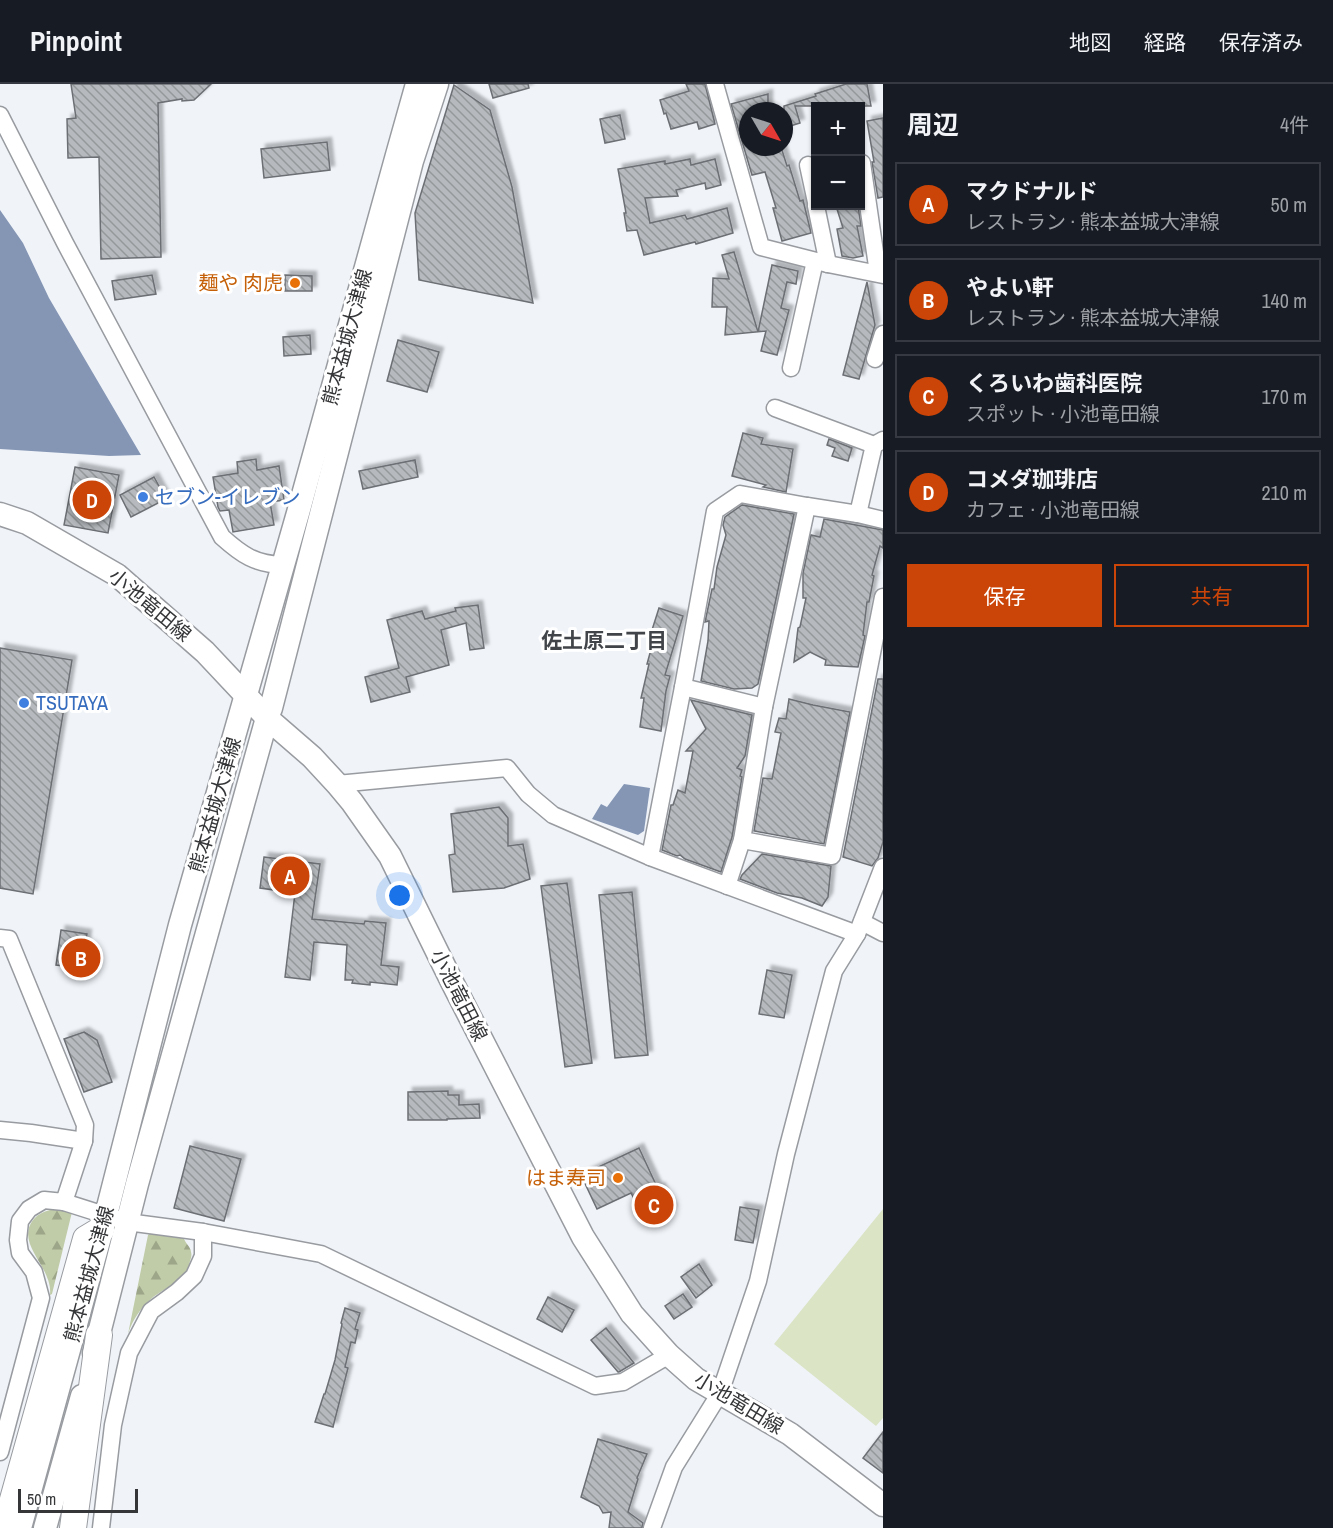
<!DOCTYPE html>
<html lang="ja">
<meta charset="utf-8">
<style>
:root{--surface:#171b24;--page:#20242c;--text:#f1f3f6;--muted:#9ea1a6;--line:#363941;--accent:#cb4509}
body{margin:0;font-family:"Archivo Narrow","Noto Sans JP",sans-serif;background:var(--page);color:var(--text)}
.controls{position:absolute;right:18px;top:18px;display:grid;overflow:hidden;border-radius:0px;box-shadow:0 2px 4px #0004}
.controls button{width:54px;height:54px;display:grid;place-items:center;padding:0;border:0;border-bottom:2px solid var(--line);background:var(--surface);color:var(--text);font:30px sans-serif}
.compass{position:absolute;left:739px;top:18px;width:54px;height:54px;border-radius:50%;background:var(--surface);box-shadow:0 2px 4px #0004;rotate:129deg}
.scale{position:absolute;left:18px;bottom:15px;width:120px;box-sizing:border-box;padding-left:6px;border:3px solid #353638;border-top:0;font-size:16px;line-height:21px;white-space:nowrap;color:#353638;-webkit-text-stroke:4px #fff;paint-order:stroke}
.you{position:absolute;left:400px;top:812px;width:21px;height:21px;margin:-15px;border:4px solid #fff;border-radius:50%;background:#1a73e8;box-shadow:0 0 0 9px #1a73e833}
.badge{display:grid;place-items:center;width:39px;height:39px;border-radius:50%;background:var(--accent);color:#fff;font-size:20px;font-weight:700}
.pin{position:absolute;translate:-50% -50%;border:3px solid #fff;box-shadow:0 2px 6px #0006}
.list{margin:0;padding:0;list-style:none}
h2{display:flex;justify-content:space-between;align-items:center;height:78px;margin:0;padding:0 24px;font-size:26px}
h2 small{font-size:20px;font-weight:400;color:var(--muted)}
.list li{display:grid;grid-template-columns:39px 1fr auto;gap:18px;align-items:center;box-sizing:border-box;height:84px;margin:0 12px 12px;padding:0 12px;border:2px solid var(--line);border-radius:0px}
.list b{display:block;font-size:22px;white-space:nowrap}
.list p{margin:0;font-size:20px;white-space:nowrap;color:var(--muted)}
.list em{font-size:20px;font-style:normal;color:var(--muted)}
.actions{display:flex;gap:12px;padding:18px 24px}
.actions a{flex:1;padding:14px 0;border:2px solid var(--accent);border-radius:0px;text-align:center;font-size:21px;color:var(--accent)}
.actions .main{background:var(--accent);color:#fff}
.map{position:relative;flex:none;width:883px;height:1444px;overflow:hidden}
header{display:flex;align-items:center;gap:36px;box-sizing:border-box;height:84px;padding:0 30px;background:var(--surface);border-bottom:2px solid var(--line)}
header strong{font-size:28px}
nav{display:flex;gap:33px;margin-inline-start:auto;font-size:21px}
main{display:flex}
aside{flex:1;background:var(--surface)}
.map>svg:first-child{display:block}
.forest{fill:url(#forest-firs)}
.pitch{fill:#dbe4c5}
.water{fill:#8596b5}
.building{fill:url(#building-back-hatch);stroke:#6c6f74;stroke-width:1.5;filter:url(#shadow)}
.lines{fill:none;stroke-linecap:round;stroke-linejoin:round}
.minor-casing{stroke:#989ba0;stroke-width:19}
.major-casing{stroke:#989ba0;stroke-width:25}
.highway-casing{stroke:#989ba0;stroke-width:28}
.minor{stroke:#fff;stroke-width:16}
.major{stroke:#fff;stroke-width:22}
.highway{stroke:#fff;stroke-width:26}
.food-dot{fill:#e8710a;stroke:#fff;stroke-width:2}
.shop-dot{fill:#3f7fe0;stroke:#fff;stroke-width:2}
.labels{text-anchor:middle;stroke-width:6;stroke-linejoin:round;paint-order:stroke}
.food-label{font-size:20px;fill:#c56008;stroke:#fff;text-anchor:end}
.street-label{font-size:20px;fill:#353638;stroke:#fff}
.shop-label{font-size:20px;fill:#366cbe;stroke:#fff;text-anchor:start}
.neighbourhood-label{font-size:21px;font-weight:bold;fill:#414448;stroke:#fff}
</style>
<header>
<strong>Pinpoint</strong>
<nav><a>地図</a><a>経路</a><a>保存済み</a></nav>
</header>
<main>
<div class="map">
<svg width="883" height="1444" viewBox="0 0 883 1444">
<defs>
<pattern id="forest-firs" width="22" height="20" patternUnits="userSpaceOnUse" patternTransform="scale(1.5)"><rect width="22" height="20" fill="#c0cba7"/><path d="M5 1l3.5 6h-7zM16 11l3.5 6h-7z" fill="#9da689"/></pattern>
<pattern id="building-back-hatch" width="6" height="6" patternUnits="userSpaceOnUse" patternTransform="scale(1.5)"><rect width="6" height="6" fill="#b6babe"/><path d="M-1 5l2 2M0 0l6 6M5-1l2 2" fill="none" stroke="#95989b"/></pattern>
<filter id="shadow"><feDropShadow dx="4.5" dy="-4.5" stdDeviation="1.5" flood-color="#0004"/></filter>
</defs>
<rect width="100%" height="100%" fill="#f0f4f9"/>
<!-- forest -->
<g class="forest">
<path d="M57,1124L72,1128L52,1210L50,1211C53,1185 20,1164 30,1141C35,1130 45,1127 57,1124Z"/>
<path d="M151,1148L183,1152C184,1158 191,1163 191,1168C192,1171 191,1174 190,1177C185,1201 167,1201 151,1215C140,1225 133,1235 128,1250L148,1151Z"/>
</g>
<!-- pitch -->
<polygon class="pitch" points="883,1125 883,1334 876,1342 774,1260"/>
<!-- water -->
<g class="water">
<polygon points="0,126 23,159 49,214 141,371 109,372 0,365"/>
<polygon points="624,700 650,704 644,747 638,751 592,735 601,720 607,723"/>
</g>
<!-- building -->
<g class="building">
<polygon points="71,0 211,0 194,16 182,17 182,15 158,19 161,173 101,175 99,73 68,74 67,35 76,34"/>
<polygon points="489,0 528,0 529,4 493,14"/>
<polygon points="686,0 705,0 715,40 699,45 697,38 671,45 666,29 664,30 660,16 689,7"/>
<polygon points="846,0 867,0 871,22 795,22 800,39 784,44 784,22 816,12 815,10"/>
<polygon points="454,1 490,26 512,103 533,219 419,196 415,129"/>
<polygon points="768,10 768,27 748,27 748,63 781,63 787,82 789,81 800,117 803,116 811,149 782,157 773,124 776,124 765,88 752,91 731,20"/>
<polygon points="620,31 625,55 605,59 600,35"/>
<polygon points="883,34 883,113 878,114 872,78 874,78 867,37"/>
<polygon points="327,58 330,86 264,94 261,65"/>
<polygon points="690,75 691,81 715,75 721,101 706,105 705,99 676,106 678,112 645,114 650,139 685,131 687,135 727,124 733,149 696,160 695,158 644,171 637,146 627,147 624,129 626,129 618,85 665,77 665,80"/>
<polygon points="836,122 858,122 861,142 857,142 863,172 853,174 842,172 837,145 843,144"/>
<polygon points="734,168 758,248 772,181 798,187 796,200 787,198 781,224 789,226 777,271 761,267 766,247 725,251 727,223 712,223 713,194 729,195 722,171"/>
<polygon points="152,191 156,210 115,216 112,197"/>
<polygon points="285,191 312,192 312,207 285,207"/>
<polygon points="867,198 875,241 859,295 843,291"/>
<polygon points="310,251 311,270 284,272 283,253"/>
<polygon points="398,256 439,268 427,308 387,297"/>
<polygon points="743,349 763,354 761,360 793,365 786,408 763,403 766,401 732,392"/>
<polygon points="829,355 852,364 848,377 832,372 835,364 827,361"/>
<polygon points="256,375 257,386 279,382 284,416 270,418 274,441 233,448 229,426 220,427 218,423 213,393 238,389 237,378"/>
<polygon points="415,376 418,393 363,405 359,387"/>
<polygon points="75,383 119,391 108,449 64,441"/>
<polygon points="154,393 166,415 131,433 120,411"/>
<polygon points="742,421 794,430 758,600 752,604 734,605 701,597 708,557 709,537 705,538 712,505 714,505 717,483 726,451 723,441 725,433"/>
<polygon points="824,435 883,446 883,464 880,462 872,491 874,492 869,518 867,518 863,551 865,552 858,583 825,581 826,576 810,568 794,578 798,544 800,543 806,514 803,514 803,489 811,451 820,453"/>
<polygon points="478,521 484,564 470,566 466,539 441,546 449,581 406,593 410,608 371,618 365,593 399,584 387,536 422,527 425,535 456,527 455,524"/>
<polygon points="659,524 683,532 665,591 670,592 666,607 661,647 640,643 644,614 641,614 649,580 647,580 655,551 651,549"/>
<polygon points="0,564 72,576 33,810 0,804"/>
<polygon points="878,595 883,595 883,758 878,774 872,782 843,773"/>
<polygon points="789,615 813,621 850,628 824,760 754,747 763,694 772,695 781,649 775,648 779,634 786,635"/>
<polygon points="691,616 752,631 745,672 737,684 742,686 740,692 742,693 732,753 721,788 685,775 680,771 677,772 662,766 671,721 673,721 678,706 685,709 693,667 686,667 706,645"/>
<polygon points="499,723 508,734 508,762 523,760 530,795 504,804 453,808 449,771 455,770 451,730"/>
<polygon points="762,770 831,782 828,813 822,822 802,814 777,809 740,795 742,791"/>
<polygon points="264,773 320,780 312,835 364,840 365,837 386,839 381,881 399,883 397,901 370,898 370,901 352,899 353,896 345,896 347,861 314,858 310,896 285,893 295,809 260,804"/>
<polygon points="567,799 592,979 565,983 541,802"/>
<polygon points="632,808 648,971 615,974 599,811"/>
<polygon points="61,846 87,850 82,884 56,881"/>
<polygon points="767,886 792,891 784,934 759,930"/>
<polygon points="84,948 97,956 112,998 84,1008 64,955"/>
<polygon points="448,1007 448,1011 459,1011 459,1021 479,1020 480,1034 447,1035 447,1036 408,1036 408,1008"/>
<polygon points="190,1062 241,1075 224,1137 174,1124"/>
<polygon points="639,1064 658,1105 660,1103 672,1126 647,1139 631,1109 597,1125 581,1091"/>
<polygon points="740,1123 759,1126 753,1159 735,1156"/>
<polygon points="699,1180 712,1201 696,1214 681,1193"/>
<polygon points="683,1210 692,1223 674,1235 665,1222"/>
<polygon points="548,1213 574,1226 562,1248 537,1235"/>
<polygon points="345,1224 360,1229 355,1245 358,1246 355,1259 351,1258 345,1283 348,1284 333,1343 315,1338 324,1310 325,1310 335,1276 342,1240 341,1239"/>
<polygon points="606,1244 634,1279 619,1288 618,1288 591,1256"/>
<polygon points="883,1348 883,1389 863,1374"/>
<polygon points="598,1355 647,1370 637,1394 638,1395 628,1428 643,1439 642,1444 609,1444 611,1428 603,1429 599,1422 581,1413"/>
</g>
<g class="lines">
<defs>
<g id="minor">
<polyline points="715,0 761,163 828,180 883,191"/>
<path d="M0,31L65,159L222,453C242,471 255,480 283,481"/>
<polyline points="862,79 878,189"/>
<polyline points="808,81 816,118"/>
<polyline points="816,122 828,180"/>
<polyline points="875,275 883,250"/>
<polyline points="791,284 815,177"/>
<polyline points="775,324 874,361 883,356"/>
<polyline points="858,430 874,361"/>
<polyline points="683,603 764,623"/>
<polyline points="337,700 507,684 528,710 553,731 650,773 857,850"/>
<polyline points="742,756 832,772 883,513"/>
<polyline points="650,773 683,603 715,427 740,410 807,422"/>
<polyline points="727,802 742,756 764,623 807,422 858,430 883,436"/>
<polyline points="862,838 883,849"/>
<polyline points="0,854 9,855 85,1041 84,1057 64,1118 44,1116 29,1125 20,1137 18,1156 20,1169 34,1188 41,1214 0,1368"/>
<polyline points="0,1046 31,1049 84,1057"/>
<polyline points="64,1118 127,1138 203,1148 321,1170 595,1302 623,1298 669,1271"/>
<polyline points="101,1444 113,1341 129,1269 151,1227 177,1208 194,1192 203,1172 203,1148"/>
<polyline points="652,1444 674,1383 720,1309 758,1197 786,1070 834,887 857,850 883,783"/>
</g>
<g id="major">
<polyline points="0,430 27,439 117,491 205,568 267,634 312,673 337,700 352,718 390,772 452,898 583,1153 632,1230 669,1271 696,1295 790,1350 883,1421"/>
<polyline points="94,1269 137,1100 267,634 271,624 412,77 437,0"/>
<polyline points="20,1444 106,1131 180,841 298,429 397,71 417,0"/>
<polyline points="45,1444 82,1312"/>
</g>
<g id="highway">
<polyline points="5,1444 86,1155 101,1146"/>
<polyline points="73,1444 99,1251"/>
</g>
</defs>
<!-- minor casing -->
<use href="#minor" class="minor-casing"/>
<!-- major casing -->
<use href="#major" class="major-casing"/>
<!-- highway casing -->
<use href="#highway" class="highway-casing"/>
<!-- minor -->
<use href="#minor" class="minor"/>
<!-- major -->
<use href="#major" class="major"/>
<!-- highway -->
<use href="#highway" class="highway"/>
</g>
<!-- markers -->
<g class="food-dot">
<circle cx="295" cy="199" r="6"/>
<circle cx="618" cy="1094" r="6"/>
</g>
<g class="shop-dot">
<circle cx="143" cy="413" r="6"/>
<circle cx="24" cy="619" r="6"/>
</g>
<g class="labels">
<!-- food labels -->
<g class="food-label">
<text x="283" y="206">麺や 肉虎</text>
<text x="606" y="1101">はま寿司</text>
</g>
<!-- street labels -->
<g class="street-label">
<text transform="translate(347 253) rotate(-75)" y="7">熊本益城大津線</text>
<text transform="translate(150 521) rotate(40)" y="7">小池竜田線</text>
<text transform="translate(215 721) rotate(-74)" y="7">熊本益城大津線</text>
<text transform="translate(459 911) rotate(63)" y="7">小池竜田線</text>
<text transform="translate(89 1190) rotate(-75)" y="7">熊本益城大津線</text>
<text transform="translate(739 1319) rotate(31)" y="7">小池竜田線</text>
</g>
<!-- shop labels -->
<g class="shop-label">
<text x="155" y="420">セブン-イレブン</text>
<text x="36" y="626">TSUTAYA</text>
</g>
<!-- neighbourhood labels -->
<g class="neighbourhood-label">
<text x="604" y="564">佐土原二丁目</text>
</g>
</g>
</svg>
<div class="controls">
<button>+</button>
<button>−</button>
</div>
<svg class="compass" viewBox="-18 -18 36 36"><path d="M0-13l5 13h-10z" fill="#e53935"/><path d="M0 13l5-13h-10z" fill="#9ea1a6"/></svg>
<div class="scale">50 m</div>
<div class="you"></div>
<div class="pin badge" style="left:290px;top:792px">A</div>
<div class="pin badge" style="left:81px;top:874px">B</div>
<div class="pin badge" style="left:654px;top:1121px">C</div>
<div class="pin badge" style="left:92px;top:416px">D</div>
</div>
<aside>
<h2>周辺<small>4件</small></h2>
<ul class="list">
<li><span class="badge">A</span><div><b>マクドナルド</b><p>レストラン · 熊本益城大津線</p></div><em>50 m</em></li>
<li><span class="badge">B</span><div><b>やよい軒</b><p>レストラン · 熊本益城大津線</p></div><em>140 m</em></li>
<li><span class="badge">C</span><div><b>くろいわ歯科医院</b><p>スポット · 小池竜田線</p></div><em>170 m</em></li>
<li><span class="badge">D</span><div><b>コメダ珈琲店</b><p>カフェ · 小池竜田線</p></div><em>210 m</em></li>
</ul>
<div class="actions"><a class="main">保存</a><a>共有</a></div>
</aside>
</main>
